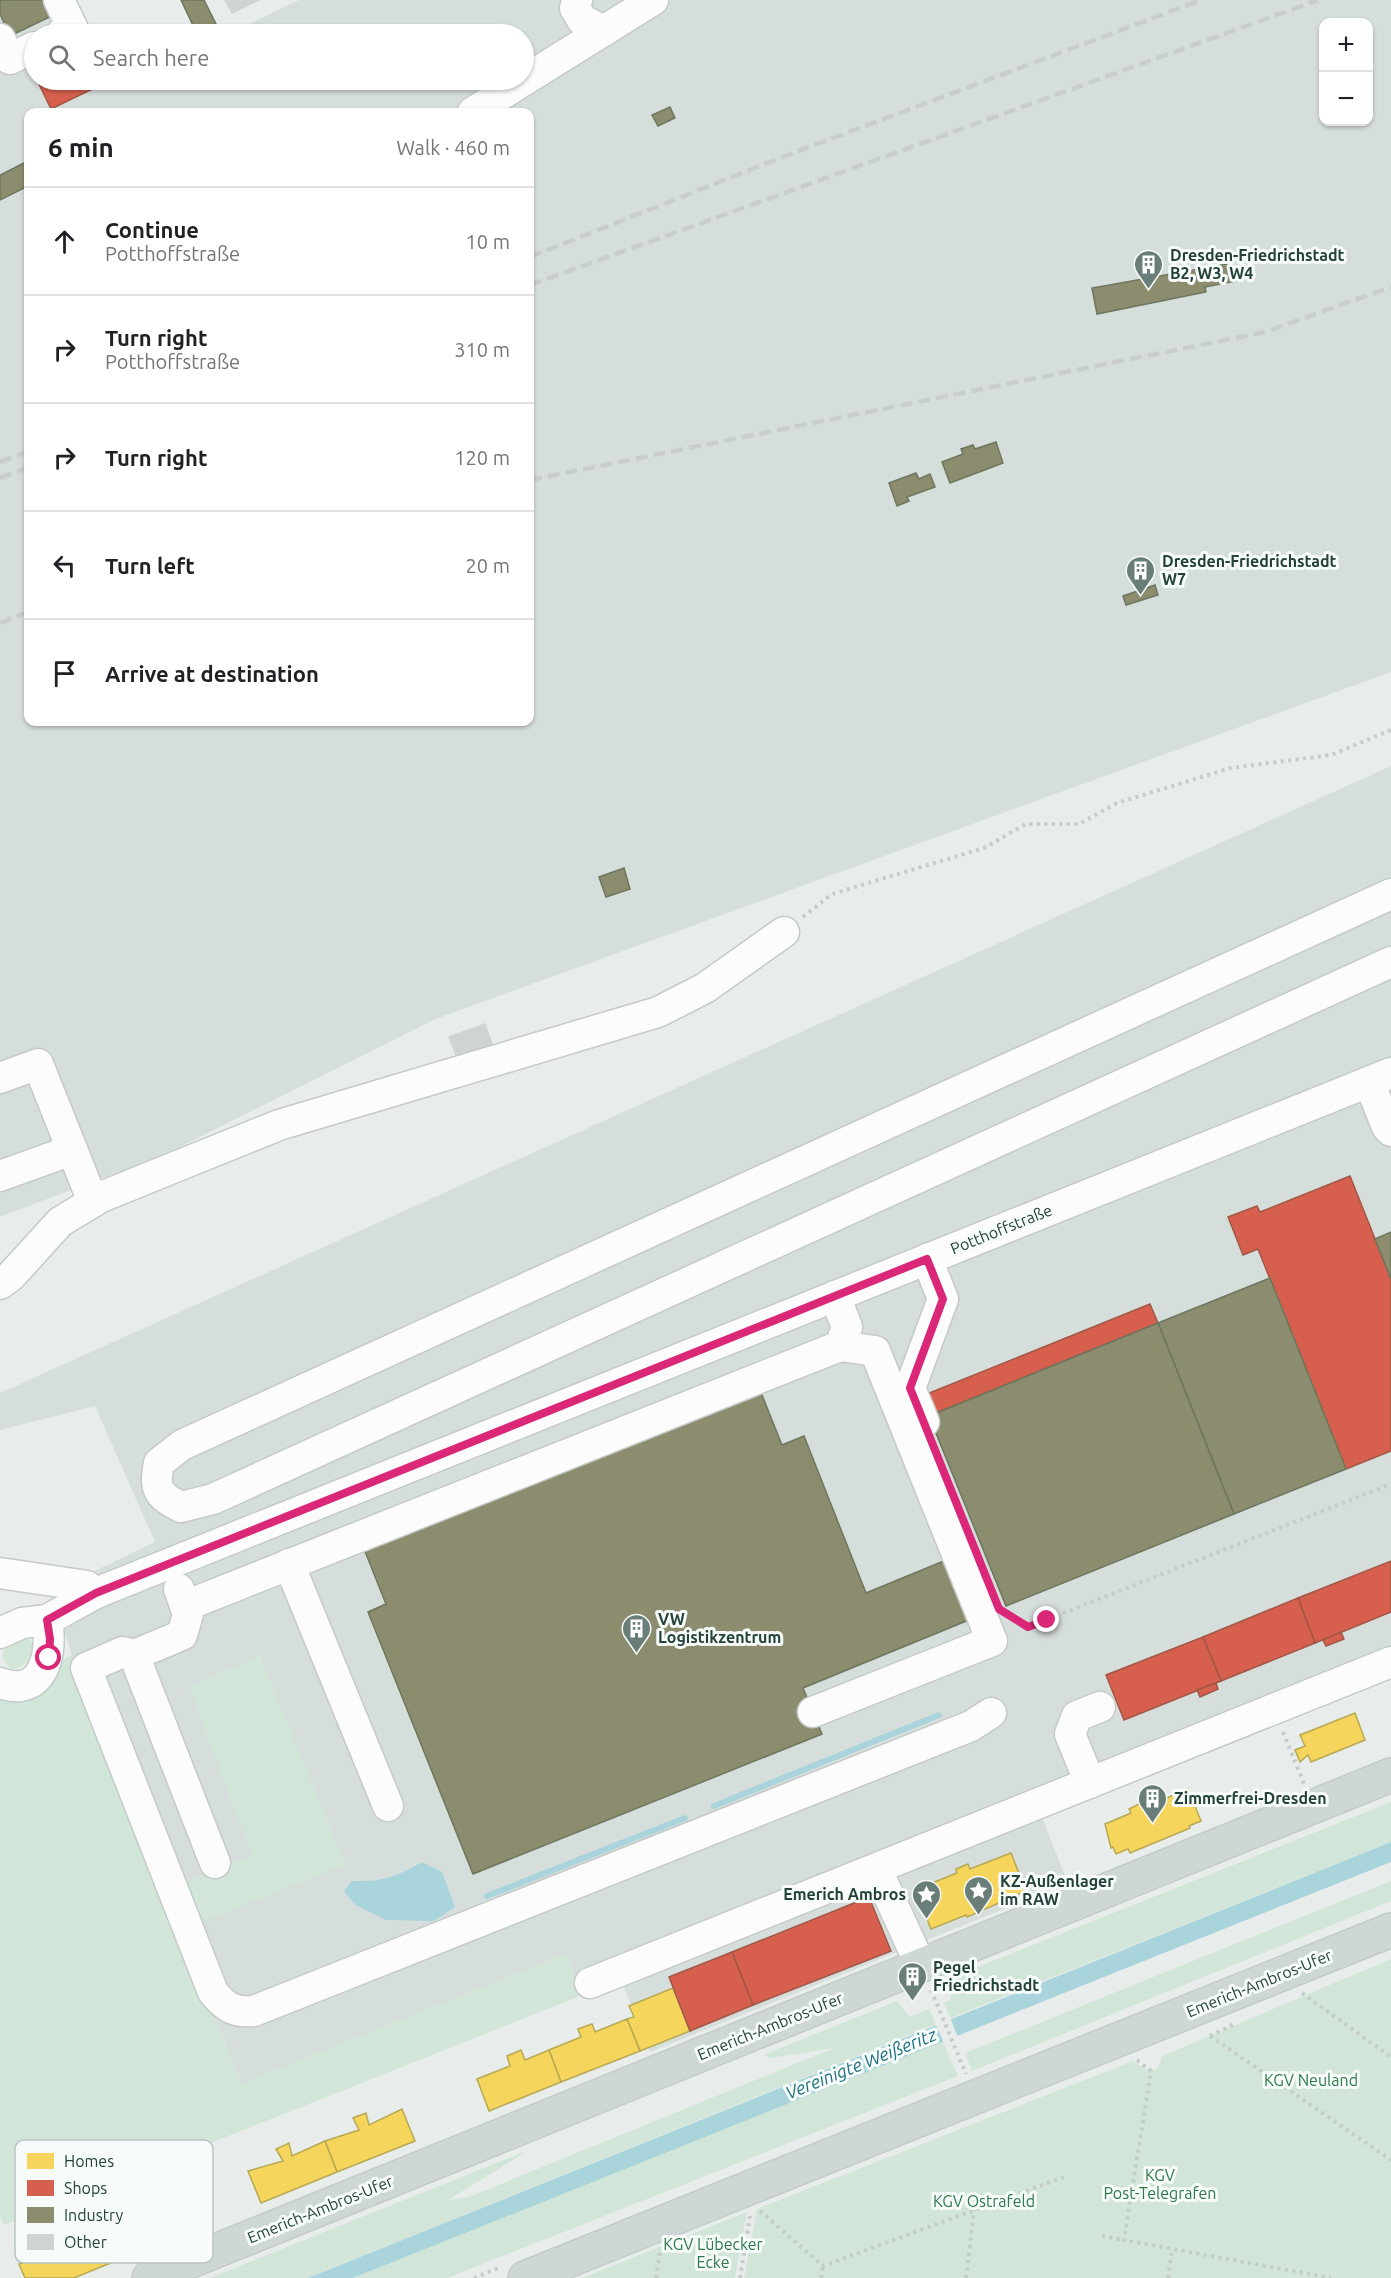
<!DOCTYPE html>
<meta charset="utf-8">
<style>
:root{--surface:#fff;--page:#f6f6f6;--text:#202124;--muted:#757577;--line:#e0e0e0}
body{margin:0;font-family:Ubuntu,sans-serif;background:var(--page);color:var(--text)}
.controls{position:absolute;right:18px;top:18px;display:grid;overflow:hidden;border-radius:12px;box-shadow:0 2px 4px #0004}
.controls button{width:54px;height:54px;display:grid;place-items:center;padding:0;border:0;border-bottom:2px solid var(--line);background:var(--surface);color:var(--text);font:30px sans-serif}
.stop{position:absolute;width:18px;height:18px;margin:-14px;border:4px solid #db2777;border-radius:50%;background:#fff}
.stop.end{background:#db2777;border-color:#fff;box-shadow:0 2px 6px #0008}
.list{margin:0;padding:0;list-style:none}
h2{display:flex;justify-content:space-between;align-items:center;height:78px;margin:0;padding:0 24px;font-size:26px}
h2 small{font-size:20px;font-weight:400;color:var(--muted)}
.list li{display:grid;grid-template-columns:39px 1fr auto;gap:18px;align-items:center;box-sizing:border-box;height:108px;padding:0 24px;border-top:2px solid var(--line)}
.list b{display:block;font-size:22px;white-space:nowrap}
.list p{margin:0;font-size:20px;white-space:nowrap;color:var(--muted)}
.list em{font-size:20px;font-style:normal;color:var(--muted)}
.icon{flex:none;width:33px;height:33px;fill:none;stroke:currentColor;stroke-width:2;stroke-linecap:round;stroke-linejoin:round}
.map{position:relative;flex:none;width:1391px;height:2278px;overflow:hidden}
.search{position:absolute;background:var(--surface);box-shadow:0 2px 4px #0004;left:24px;top:24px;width:510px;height:66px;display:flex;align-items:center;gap:15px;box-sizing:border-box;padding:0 21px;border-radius:33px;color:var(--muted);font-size:22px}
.panel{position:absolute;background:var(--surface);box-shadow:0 2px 4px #0004;left:24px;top:108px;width:510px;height:618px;border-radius:12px}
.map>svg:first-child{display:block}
.built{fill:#d6dedb;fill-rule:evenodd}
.green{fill:#d1e6d8}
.water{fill:#a9d4db}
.pier{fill:#e8edeb}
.homes{fill:#f6d55c;stroke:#b7a952;stroke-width:1.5}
.shops{fill:#d6604d;stroke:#a15747;stroke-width:1.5}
.industry{fill:#8c8c6e;stroke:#6d765e;stroke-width:1.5}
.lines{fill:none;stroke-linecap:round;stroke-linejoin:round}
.stream{stroke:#a9d4db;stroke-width:6}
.building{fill:#cfd4d2;stroke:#d1d6d4;stroke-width:1.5}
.minor-casing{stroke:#c5cac8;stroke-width:33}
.major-casing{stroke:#c3ccc9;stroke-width:36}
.path{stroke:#c3ccca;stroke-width:4;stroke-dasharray:3 4.5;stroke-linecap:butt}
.minor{stroke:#fcfcfc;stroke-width:30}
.major{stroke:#cfd7d5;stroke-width:33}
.rail{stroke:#c9cdcc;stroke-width:4.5;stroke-dasharray:12 6;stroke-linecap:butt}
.route{stroke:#db2777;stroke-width:8}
.labels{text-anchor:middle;stroke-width:6;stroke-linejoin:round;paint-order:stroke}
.poi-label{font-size:16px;font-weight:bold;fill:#24423a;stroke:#f7fbf9;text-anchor:start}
.street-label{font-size:16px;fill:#24423a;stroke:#f7fbf9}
.park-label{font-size:16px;fill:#2d7a4b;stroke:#f7fbf9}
.water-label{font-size:18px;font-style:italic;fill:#1c6f80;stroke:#f7fbf9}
.key{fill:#f7fbf9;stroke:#b8c4c0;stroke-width:1.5}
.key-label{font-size:16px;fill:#24423a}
</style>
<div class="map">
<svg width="1391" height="2278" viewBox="0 0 1391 2278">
<rect width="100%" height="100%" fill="#e8edeb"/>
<!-- built -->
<g class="built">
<path d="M0,0H72L89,34H34V80H111L115,87L132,80H524V34H228L299,0H1391V672L433,1020L166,1154L0,1217ZM1324,22H1368V122H1324ZM28,112H530V722H28Z"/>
<polygon points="1391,766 1391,1675 1041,1815 1068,1883 650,2052 621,1980 583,1995 566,1954 241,2084 72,1655 51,1592 155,1542 95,1406 0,1430 0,1393"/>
</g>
<!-- green -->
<g class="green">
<path d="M25,1637L33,1643C34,1656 24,1670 10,1669L2,1658L4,1650Z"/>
<polygon points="72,1655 241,2084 566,1954 583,1995 4,2225 0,2215 0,1696"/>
<polygon points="260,1656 345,1865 193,1926 179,1885 252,1856 189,1687"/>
<polygon points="1391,1802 1391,1842 950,2018 944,2003 950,2000 955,1976"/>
<polygon points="1391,1881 1391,1901 972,2071 965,2053"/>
<polygon points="1391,1959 1391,2278 744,2278 757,2209 1133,2061 1151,2072 1158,2067 1162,2056"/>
<polygon points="897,2001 910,2017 929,2009 936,2024 308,2278 210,2278 529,2150 448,2200 469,2197 834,2048 770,2058 763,2055"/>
<polygon points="942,2040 958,2076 447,2278 353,2278"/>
<polygon points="747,2212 735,2278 582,2278"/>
</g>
<!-- water -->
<g class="water">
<polygon points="1391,1842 1391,1862 353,2278 308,2278"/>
<path d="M422,1862L442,1872L455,1907L434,1921L386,1920L355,1905L344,1891L352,1881C383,1882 396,1877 422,1862Z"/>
</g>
<!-- pier -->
<polygon class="pier" points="949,2015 958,2037 944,2043 934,2021"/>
<!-- homes -->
<g class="homes">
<polygon points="1355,1713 1365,1740 1311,1762 1308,1755 1300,1762 1295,1750 1305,1746 1300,1735"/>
<polygon points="1188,1789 1201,1821 1189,1826 1190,1828 1130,1853 1128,1849 1116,1854 1113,1847 1111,1848 1105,1824 1131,1813 1129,1809 1149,1799 1160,1796 1162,1800"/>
<polygon points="1011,1853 1026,1891 967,1917 966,1915 931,1929 915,1890 957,1873 956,1869 968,1864 970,1869"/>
<polygon points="673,1988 690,2031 640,2051 627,2019 634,2017 629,2006"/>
<polygon points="627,2019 640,2051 561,2082 549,2050 581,2037 578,2029 592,2024 595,2032"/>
<polygon points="521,2050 525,2060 549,2050 561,2082 489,2111 477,2079 510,2066 507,2056"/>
<polygon points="402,2109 415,2141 337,2172 325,2141 359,2130 353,2118 366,2113 369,2125"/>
<polygon points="325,2141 337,2172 261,2203 248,2171 283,2161 276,2149 289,2143 292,2156"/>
<polygon points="173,2202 186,2233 108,2264 96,2233 131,2222 124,2210 137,2205 140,2218"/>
<polygon points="96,2233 108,2264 74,2278 25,2278 19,2264 54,2253 48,2241 60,2236 64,2248"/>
</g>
<!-- shops -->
<g class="shops">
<polygon points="48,80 96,80 99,86 51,109 39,84"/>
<polygon points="1350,1176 1391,1279 1391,1451 1346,1469 1258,1249 1243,1255 1228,1217 1257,1206 1260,1212"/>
<polygon points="1150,1304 1158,1323 929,1416 922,1396"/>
<polygon points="1391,1561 1391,1612 1315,1643 1298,1598"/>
<polygon points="1298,1598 1315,1643 1221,1681 1203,1637"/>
<polygon points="1341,1632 1344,1639 1326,1646 1323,1640"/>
<polygon points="1203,1637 1221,1681 1124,1720 1106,1675"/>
<polygon points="1216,1683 1218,1689 1200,1697 1197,1690"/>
<polygon points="869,1897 891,1951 753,2005 732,1952"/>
<polygon points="732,1952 753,2005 690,2031 669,1977"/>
</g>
<!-- industry -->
<g class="industry">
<polygon points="0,0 47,0 54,15 10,36 0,14"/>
<polygon points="181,0 204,0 221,34 197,34"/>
<polygon points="670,107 675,118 658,126 652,115"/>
<polygon points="28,161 28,186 0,200 0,175"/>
<polygon points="1232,263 1236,281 1205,287 1206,292 1097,314 1092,288"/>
<polygon points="996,442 1003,463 950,483 942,462 963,454 961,449 973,445 975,449"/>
<polygon points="916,473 919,479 930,474 935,487 907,497 909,501 897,506 889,483"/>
<polygon points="1155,585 1158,595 1126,605 1123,596"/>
<polygon points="624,868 630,889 606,897 599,877"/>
<polygon points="1391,1232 1391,1279 1375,1239"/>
<polygon points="1270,1278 1346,1469 1234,1514 1158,1323"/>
<polygon points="1158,1323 1234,1514 1006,1606 929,1416"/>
<polygon points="760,1390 782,1445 804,1436 866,1593 951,1558 976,1617 803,1688 822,1734 473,1874 368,1612 386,1604 364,1549"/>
</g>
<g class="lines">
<!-- stream -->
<g class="stream">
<polyline points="714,1806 939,1715"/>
<polyline points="487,1896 685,1818"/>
</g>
</g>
<!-- building -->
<g class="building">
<polygon points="225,0 259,0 232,13"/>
<polygon points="485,1024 493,1046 458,1060 449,1037"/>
</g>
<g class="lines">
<defs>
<g id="minor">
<polyline points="59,0 73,29 61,34"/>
<polyline points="577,0 575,8 582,20 604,31"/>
<polyline points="0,39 10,59 34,47"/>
<polyline points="473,112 653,0"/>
<path d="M1391,894L182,1445L159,1463C154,1489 157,1495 181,1507L213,1499L1391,962"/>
<polyline points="0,1078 38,1064 93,1202"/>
<polyline points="1369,1082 1387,1127 1391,1131"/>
<polyline points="0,1176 72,1150"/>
<polyline points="0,1284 11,1276 60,1222 101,1197 279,1125 658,1012 705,988 784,932"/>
<polyline points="924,1422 910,1388 943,1299 927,1259"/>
<polyline points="289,1564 388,1806"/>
<polyline points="0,1573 87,1586 96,1593"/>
<polyline points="179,1589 188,1614 182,1635 134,1655 215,1863"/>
<polyline points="185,1606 840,1346 847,1327 835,1296"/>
<polyline points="0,1633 22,1623 47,1620 96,1593 1391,1073"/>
<path d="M134,1655L123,1652L86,1668L213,1992C225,2007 234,2013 254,2011L971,1726L991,1713"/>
<path d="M0,1683C44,1699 53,1653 47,1620"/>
<polyline points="813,1712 992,1641 875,1351 840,1346"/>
<polyline points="1090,1783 1070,1734 1077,1716 1100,1707"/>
<polyline points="877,1870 920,1964"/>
<polyline points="590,1983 1391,1662"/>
</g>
<g id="major">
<polyline points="149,2278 1391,1775"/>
<polyline points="525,2278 1391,1930"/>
</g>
</defs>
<!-- minor casing -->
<use href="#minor" class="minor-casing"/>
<!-- major casing -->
<use href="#major" class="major-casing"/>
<!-- path -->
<g class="path">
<polyline points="803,917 832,894 984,848 1026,824 1079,824 1117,803 1231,768 1331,755 1391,730"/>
<polyline points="1009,1615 1028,1627 1391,1484"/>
<polyline points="1283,1732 1304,1784"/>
<polyline points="931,1990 966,2074"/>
<polyline points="1302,1993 1391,2057"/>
<polyline points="1210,2036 1391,2160"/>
<polyline points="1210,2036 1236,2023"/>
<polyline points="1137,2060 1151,2071 1124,2240 1331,2278"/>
<polyline points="760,2211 823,2266 1064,2177"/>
<polyline points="1102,2236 1124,2240"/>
<polyline points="474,2278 501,2267"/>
<polyline points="656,2278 660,2252"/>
<polyline points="740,2278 750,2216"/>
<polyline points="821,2278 823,2266"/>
<polyline points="966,2278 974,2210"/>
<polyline points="1168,2278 1172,2249"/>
</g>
<!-- minor -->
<use href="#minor" class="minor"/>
<!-- major -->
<use href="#major" class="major"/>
<!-- rail -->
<g class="rail">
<polyline points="530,257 785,156 1201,0"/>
<polyline points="530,285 1318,0"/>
<polyline points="0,462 28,451"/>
<polyline points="0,478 28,467"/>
<polyline points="530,480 1265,332 1391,287"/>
<polyline points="0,623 28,612"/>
</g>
</g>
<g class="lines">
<!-- route -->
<polyline class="route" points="49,1658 50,1639 47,1620 96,1593 927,1259 943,1299 910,1388 999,1609 1028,1627 1047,1620"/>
</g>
<!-- icons -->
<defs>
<symbol id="building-pin" viewBox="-11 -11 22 30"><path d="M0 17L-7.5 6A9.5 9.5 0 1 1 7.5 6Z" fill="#697e78" stroke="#f7fbf9"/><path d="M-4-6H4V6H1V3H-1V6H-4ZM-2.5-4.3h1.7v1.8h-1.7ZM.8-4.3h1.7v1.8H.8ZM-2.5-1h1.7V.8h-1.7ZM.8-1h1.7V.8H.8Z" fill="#fff"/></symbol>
<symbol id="sight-pin" viewBox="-11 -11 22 30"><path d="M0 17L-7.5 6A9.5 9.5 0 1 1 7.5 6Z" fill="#697e78" stroke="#f7fbf9"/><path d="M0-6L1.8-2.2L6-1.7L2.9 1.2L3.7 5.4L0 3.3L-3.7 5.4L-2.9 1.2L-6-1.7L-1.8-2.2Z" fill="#fff"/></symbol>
</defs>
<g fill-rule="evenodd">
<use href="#building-pin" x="1132" y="248" width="33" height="45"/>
<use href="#building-pin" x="1124" y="554" width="33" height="45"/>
<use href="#building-pin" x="620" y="1612" width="33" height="45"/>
<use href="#building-pin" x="1136" y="1782" width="33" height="45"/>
<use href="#sight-pin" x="962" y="1874" width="33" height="45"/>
<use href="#sight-pin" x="910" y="1878" width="33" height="45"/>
<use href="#building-pin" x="896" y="1960" width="33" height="45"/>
</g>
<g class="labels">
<!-- poi labels -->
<g class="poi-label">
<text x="1170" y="261">Dresden-Friedrichstadt<tspan x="1170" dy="18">B2, W3, W4</tspan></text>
<text x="1162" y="567">Dresden-Friedrichstadt<tspan x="1162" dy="18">W7</tspan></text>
<text x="658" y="1625">VW<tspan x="658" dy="18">Logistikzentrum</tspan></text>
<text x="1174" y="1804">Zimmerfrei-Dresden</text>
<text x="1000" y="1887">KZ-Außenlager<tspan x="1000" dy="18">im RAW</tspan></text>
<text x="906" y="1900" text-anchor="end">Emerich Ambros</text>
<text x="933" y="1973">Pegel<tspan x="933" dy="18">Friedrichstadt</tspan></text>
</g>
<!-- street labels -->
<g class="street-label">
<text transform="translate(1001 1229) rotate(-22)" y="6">Potthoffstraße</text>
<text transform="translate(1259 1983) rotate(-22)" y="6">Emerich-Ambros-Ufer</text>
<text transform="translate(770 2026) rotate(-22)" y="6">Emerich-Ambros-Ufer</text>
<text transform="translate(320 2209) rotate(-22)" y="6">Emerich-Ambros-Ufer</text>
</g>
<!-- park labels -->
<g class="park-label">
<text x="1311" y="2086">KGV Neuland</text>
<text x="1160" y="2181">KGV<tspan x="1160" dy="18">Post-Telegrafen</tspan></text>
<text x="984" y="2207">KGV Ostrafeld</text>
<text x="713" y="2250">KGV Lübecker<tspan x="713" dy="18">Ecke</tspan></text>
</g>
<!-- water labels -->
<g class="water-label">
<text transform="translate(861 2064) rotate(-22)" y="6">Vereinigte Weißeritz</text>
</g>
</g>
<!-- legend -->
<rect x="15" y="2140" width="198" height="123" rx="9" class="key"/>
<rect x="27" y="2153" width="27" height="16" fill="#f6d55c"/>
<rect x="27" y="2180" width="27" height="16" fill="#d6604d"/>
<rect x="27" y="2207" width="27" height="16" fill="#8c8c6e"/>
<rect x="27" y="2234" width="27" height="16" fill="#cfd4d2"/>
<g class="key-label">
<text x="64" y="2167">Homes</text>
<text x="64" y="2194">Shops</text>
<text x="64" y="2221">Industry</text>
<text x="64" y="2248">Other</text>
</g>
</svg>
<div class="controls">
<button>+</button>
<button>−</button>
</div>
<div class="stop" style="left:49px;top:1658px"></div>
<div class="stop end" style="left:1047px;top:1620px"></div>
<div class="search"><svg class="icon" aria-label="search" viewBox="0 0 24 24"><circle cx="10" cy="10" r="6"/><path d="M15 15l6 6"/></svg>Search here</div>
<section class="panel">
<h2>6 min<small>Walk · 460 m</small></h2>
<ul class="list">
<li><svg class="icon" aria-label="ahead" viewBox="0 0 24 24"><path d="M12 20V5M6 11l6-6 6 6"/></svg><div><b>Continue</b><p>Potthoffstraße</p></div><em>10 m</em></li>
<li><svg class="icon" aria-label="right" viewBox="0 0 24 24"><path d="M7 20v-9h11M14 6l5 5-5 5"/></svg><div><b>Turn right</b><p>Potthoffstraße</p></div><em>310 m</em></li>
<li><svg class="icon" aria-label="right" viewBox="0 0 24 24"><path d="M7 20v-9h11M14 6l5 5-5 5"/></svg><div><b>Turn right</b></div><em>120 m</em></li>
<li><svg class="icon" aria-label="left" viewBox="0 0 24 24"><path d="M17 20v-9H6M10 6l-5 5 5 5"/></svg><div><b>Turn left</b></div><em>20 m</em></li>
<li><svg class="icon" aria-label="arrive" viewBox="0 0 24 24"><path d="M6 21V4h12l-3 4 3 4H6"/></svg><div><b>Arrive at destination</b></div></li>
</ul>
</section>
</div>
